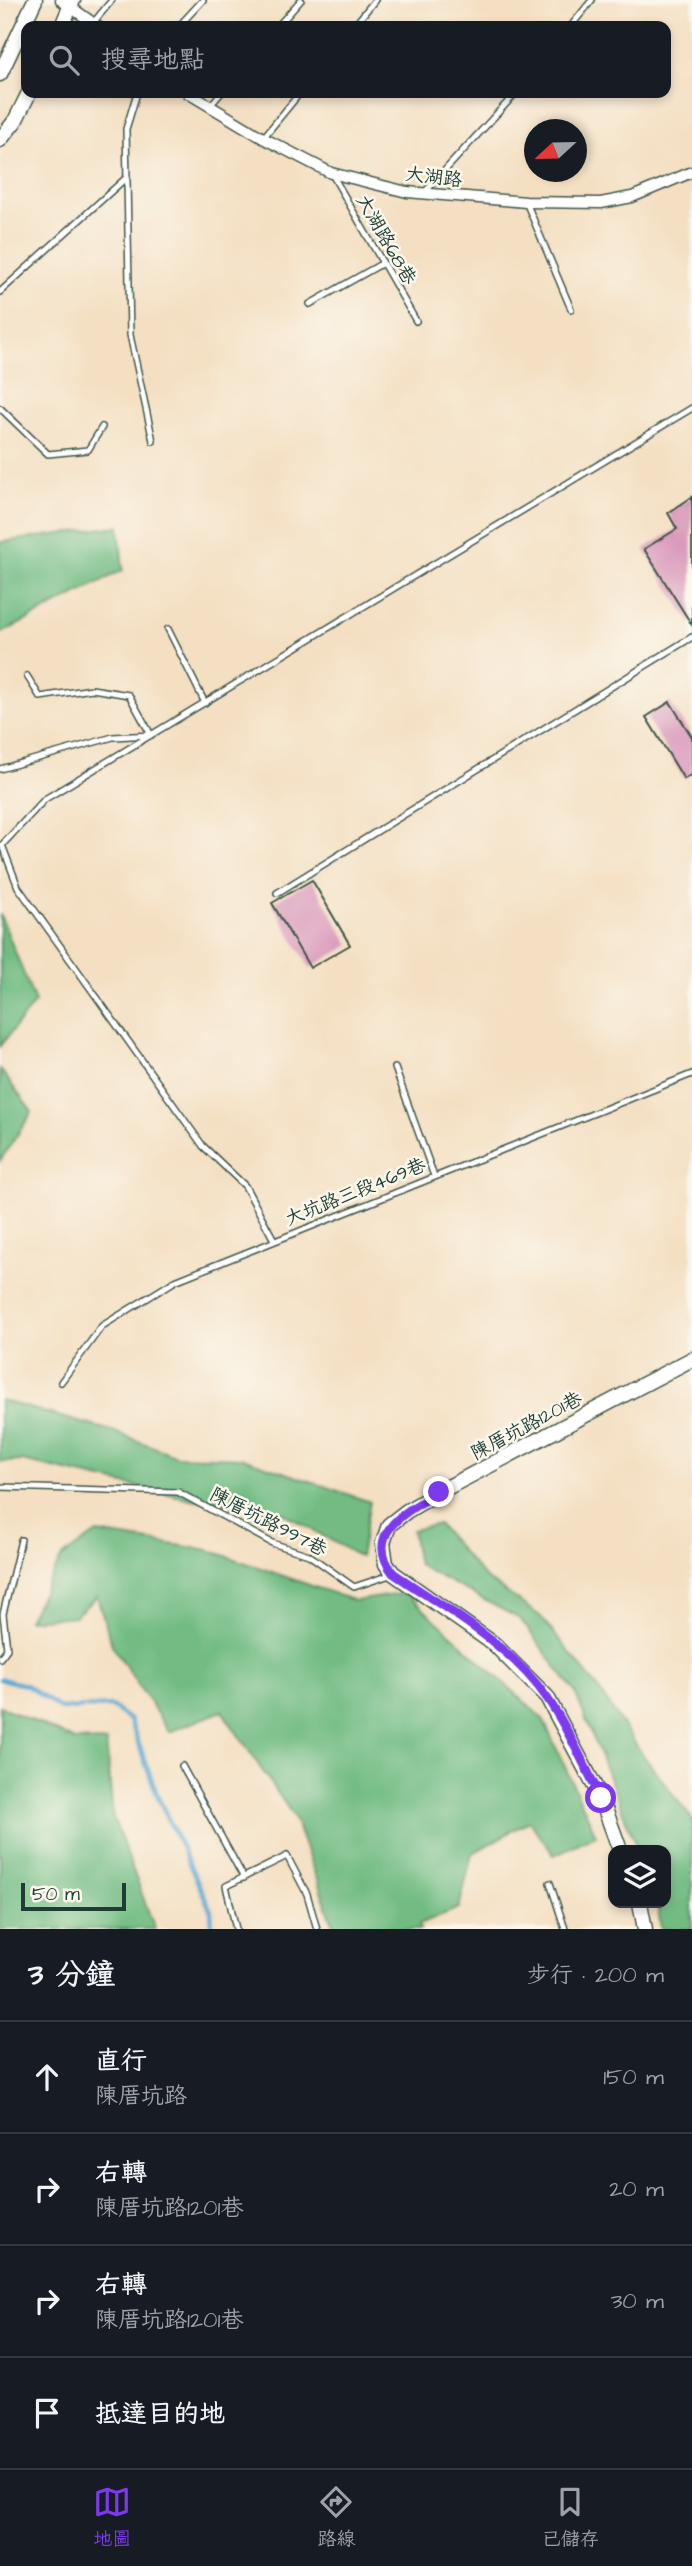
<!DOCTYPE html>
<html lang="zh-TW">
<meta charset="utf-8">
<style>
:root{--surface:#171b24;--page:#242831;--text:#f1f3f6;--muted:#9ea1a6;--line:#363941;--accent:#7c3aed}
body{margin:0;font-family:"Architects Daughter","LXGW WenKai TC",sans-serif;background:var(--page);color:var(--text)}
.controls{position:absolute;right:21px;bottom:21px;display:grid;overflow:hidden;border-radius:14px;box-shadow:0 4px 10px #0003}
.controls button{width:63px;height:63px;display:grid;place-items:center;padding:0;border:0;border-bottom:2px solid var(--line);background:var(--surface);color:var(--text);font:35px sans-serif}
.compass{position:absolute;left:524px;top:119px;width:63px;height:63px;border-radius:50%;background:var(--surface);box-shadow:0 4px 10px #0003;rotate:248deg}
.scale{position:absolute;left:21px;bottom:18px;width:105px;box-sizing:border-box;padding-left:7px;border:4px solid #1f3d34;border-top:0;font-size:19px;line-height:24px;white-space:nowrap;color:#1f3d34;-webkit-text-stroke:5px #fbf7ec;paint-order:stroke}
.stop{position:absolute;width:21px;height:21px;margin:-16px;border:5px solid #7c3aed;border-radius:50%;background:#fff}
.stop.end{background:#7c3aed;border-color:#fff;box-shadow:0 2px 7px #0008}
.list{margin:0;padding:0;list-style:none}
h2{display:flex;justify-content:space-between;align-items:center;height:91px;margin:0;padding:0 28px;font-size:30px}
h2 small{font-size:23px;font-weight:400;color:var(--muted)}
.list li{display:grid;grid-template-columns:46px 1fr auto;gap:21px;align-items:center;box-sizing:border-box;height:112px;padding:0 28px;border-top:2px solid var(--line)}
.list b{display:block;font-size:26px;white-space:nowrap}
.list p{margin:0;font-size:23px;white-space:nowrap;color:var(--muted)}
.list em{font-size:23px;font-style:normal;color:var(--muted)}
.icon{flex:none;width:38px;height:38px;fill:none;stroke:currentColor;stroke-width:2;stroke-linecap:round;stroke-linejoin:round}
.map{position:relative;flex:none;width:692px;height:1929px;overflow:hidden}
.search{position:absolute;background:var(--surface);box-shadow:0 4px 10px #0003;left:21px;right:21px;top:21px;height:77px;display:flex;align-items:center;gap:18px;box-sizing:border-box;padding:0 24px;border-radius:14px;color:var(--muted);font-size:26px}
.sheet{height:539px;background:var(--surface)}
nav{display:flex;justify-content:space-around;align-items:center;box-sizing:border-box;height:98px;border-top:2px solid var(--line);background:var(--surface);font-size:19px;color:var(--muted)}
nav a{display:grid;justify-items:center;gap:4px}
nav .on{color:var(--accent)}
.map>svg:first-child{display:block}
.forest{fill:#72bc84;stroke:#487c5c;stroke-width:2}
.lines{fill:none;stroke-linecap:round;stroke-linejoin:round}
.stream{stroke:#57a6d1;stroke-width:4.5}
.building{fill:#d791b7}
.service-casing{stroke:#3f5549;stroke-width:8}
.minor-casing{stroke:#3f5549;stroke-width:13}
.tertiary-casing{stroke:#3f5549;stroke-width:17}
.service{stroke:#fff;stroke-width:5}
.minor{stroke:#fff;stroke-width:10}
.tertiary{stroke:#fff;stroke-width:14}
.route{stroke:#7c3aed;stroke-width:9}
.labels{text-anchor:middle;stroke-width:5;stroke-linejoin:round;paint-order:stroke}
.street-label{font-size:19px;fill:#1f3d34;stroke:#fbf7ec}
</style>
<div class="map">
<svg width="692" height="1929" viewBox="0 0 692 1929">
<rect width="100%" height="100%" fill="#fbf7ec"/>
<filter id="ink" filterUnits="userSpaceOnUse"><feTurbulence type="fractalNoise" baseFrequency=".0143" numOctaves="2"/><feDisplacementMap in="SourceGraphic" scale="14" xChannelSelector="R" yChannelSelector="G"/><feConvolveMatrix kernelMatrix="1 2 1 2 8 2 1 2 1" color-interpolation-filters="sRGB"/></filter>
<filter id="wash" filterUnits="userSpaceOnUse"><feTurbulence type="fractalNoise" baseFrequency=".00686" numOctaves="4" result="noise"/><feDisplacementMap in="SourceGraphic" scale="28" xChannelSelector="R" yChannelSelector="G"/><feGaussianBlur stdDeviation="1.57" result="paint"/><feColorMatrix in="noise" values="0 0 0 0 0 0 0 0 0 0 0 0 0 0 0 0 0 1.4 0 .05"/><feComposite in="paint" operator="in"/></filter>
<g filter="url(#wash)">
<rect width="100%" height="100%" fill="#f4dfc2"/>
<!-- forest -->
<g class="forest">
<polygon points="119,526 123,570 0,634 0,542"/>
<polygon points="0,914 35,1002 0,1046"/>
<polygon points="0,1069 32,1112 0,1161"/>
<polygon points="0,1400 112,1431 177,1456 243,1458 370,1502 360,1557 283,1513 191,1499 22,1461 0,1462"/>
<polygon points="438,1524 484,1577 540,1616 595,1684 643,1755 692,1819 692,1929 661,1929 657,1903 666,1903 666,1850 638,1850 575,1692 520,1619 418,1565 412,1530"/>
<polygon points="97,1533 209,1550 355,1601 406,1593 543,1719 596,1835 554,1855 529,1821 472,1854 459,1908 419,1924 421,1929 335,1929 294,1817 222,1711 169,1732 112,1645 97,1596 75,1616 28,1620 62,1557"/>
<polygon points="0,1706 75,1740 106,1742 113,1817 155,1929 0,1929"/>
</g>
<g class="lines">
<!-- stream -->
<polyline class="stream" points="0,1679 26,1685 61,1709 111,1706 130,1720 158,1797 211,1911 212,1929"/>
</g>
<g id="blocks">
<!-- building -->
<g class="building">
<polygon points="692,497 692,625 644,549 677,529 668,513"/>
<polygon points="670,702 692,737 692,774 684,779 646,717"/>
<polygon points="312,880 350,945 310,968 272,903"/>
</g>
</g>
</g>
<g filter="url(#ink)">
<use href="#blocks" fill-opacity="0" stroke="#3f5549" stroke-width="2"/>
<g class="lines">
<defs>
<g id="service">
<polyline points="93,23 112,0"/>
<polyline points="179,26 203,0"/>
<polyline points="278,26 301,0"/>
<polyline points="354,26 375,0"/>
<polyline points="571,26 592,0"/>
<polyline points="137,93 126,129 130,335 153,441"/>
<polyline points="210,106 221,93"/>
<polyline points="263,138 300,93"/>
<polyline points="333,176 416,321"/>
<polyline points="424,193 516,93"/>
<polyline points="526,202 571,309"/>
<polyline points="0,292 127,177"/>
<polyline points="310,304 383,263"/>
<polyline points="0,408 48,454 88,450 102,427"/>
<polyline points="168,629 205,703"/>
<polyline points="0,769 113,737 151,735 129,695 92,689 40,697 27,676"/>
<polyline points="277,893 692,637"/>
<polyline points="395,1068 434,1176"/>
<polyline points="274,1240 245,1186 203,1146 18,887 2,845 45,799 692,408"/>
<polyline points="61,1382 102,1326 175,1281 692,1074"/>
<polyline points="0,1487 178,1492 272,1543 309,1555 354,1587 390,1575"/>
<polyline points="0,1658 7,1649 3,1614 21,1540"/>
<polyline points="182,1766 244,1878"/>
<polyline points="550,1883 565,1929"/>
<polyline points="236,1929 226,1886 287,1856 307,1894 317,1929"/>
</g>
<g id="minor">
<polyline points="61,0 97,26"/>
<polyline points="188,93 263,138 331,173 407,192 526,202 601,203 632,197 692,172"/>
</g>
<g id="tertiary">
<polyline points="62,26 73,0"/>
<polyline points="0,74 35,0"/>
<polyline points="0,140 15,121 29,93"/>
<polyline points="620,1850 601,1798 547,1697 494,1644 393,1573 386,1564 383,1543 389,1525 407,1511 439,1492 692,1359"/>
<polyline points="640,1903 645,1929"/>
</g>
</defs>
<!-- service casing -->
<use href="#service" class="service-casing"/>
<!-- minor casing -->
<use href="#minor" class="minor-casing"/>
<!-- tertiary casing -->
<use href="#tertiary" class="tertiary-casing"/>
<!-- service -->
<use href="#service" class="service"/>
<!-- minor -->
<use href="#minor" class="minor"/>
<!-- tertiary -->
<use href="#tertiary" class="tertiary"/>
</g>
</g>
<g class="lines" filter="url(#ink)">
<!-- route -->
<path class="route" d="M439,1492C409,1510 362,1532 393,1573C446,1609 510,1644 547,1698C568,1728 584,1765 601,1798"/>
</g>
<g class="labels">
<!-- street labels -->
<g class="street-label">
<text transform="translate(434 176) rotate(7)" y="7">大湖路</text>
<text transform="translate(387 239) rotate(60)" y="7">大湖路68巷</text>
<text transform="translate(355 1191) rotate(-22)" y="7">大坑路三段469巷</text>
<text transform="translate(526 1425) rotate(-28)" y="7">陳厝坑路1201巷</text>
<text transform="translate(269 1521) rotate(27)" y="7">陳厝坑路997巷</text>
</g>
</g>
</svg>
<div class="controls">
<button><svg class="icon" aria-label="layers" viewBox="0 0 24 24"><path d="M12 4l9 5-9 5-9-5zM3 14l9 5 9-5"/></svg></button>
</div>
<svg class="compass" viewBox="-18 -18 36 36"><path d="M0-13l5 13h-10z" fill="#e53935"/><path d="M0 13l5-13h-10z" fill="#9ea1a6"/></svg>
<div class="scale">50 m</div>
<div class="stop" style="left:601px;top:1798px"></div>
<div class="stop end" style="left:439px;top:1492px"></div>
<div class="search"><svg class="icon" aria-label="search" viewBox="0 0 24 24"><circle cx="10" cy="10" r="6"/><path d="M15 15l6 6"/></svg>搜尋地點</div>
</div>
<section class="sheet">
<h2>3 分鐘<small>步行 · 200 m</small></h2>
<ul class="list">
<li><svg class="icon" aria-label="ahead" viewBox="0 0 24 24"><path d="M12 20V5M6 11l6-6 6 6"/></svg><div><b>直行</b><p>陳厝坑路</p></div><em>150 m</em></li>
<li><svg class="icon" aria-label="right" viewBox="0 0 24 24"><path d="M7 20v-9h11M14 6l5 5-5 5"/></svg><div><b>右轉</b><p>陳厝坑路1201巷</p></div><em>20 m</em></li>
<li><svg class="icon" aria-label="right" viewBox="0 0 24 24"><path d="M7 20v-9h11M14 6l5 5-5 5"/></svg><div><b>右轉</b><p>陳厝坑路1201巷</p></div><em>30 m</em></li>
<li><svg class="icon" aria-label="arrive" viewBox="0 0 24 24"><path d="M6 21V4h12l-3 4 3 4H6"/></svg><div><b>抵達目的地</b></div></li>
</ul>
</section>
<nav>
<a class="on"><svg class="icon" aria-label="map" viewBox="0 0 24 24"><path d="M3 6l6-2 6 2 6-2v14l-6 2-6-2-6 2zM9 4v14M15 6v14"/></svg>地圖</a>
<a><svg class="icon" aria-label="directions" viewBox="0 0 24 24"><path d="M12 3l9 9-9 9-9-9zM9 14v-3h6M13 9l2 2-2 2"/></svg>路線</a>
<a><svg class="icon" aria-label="saved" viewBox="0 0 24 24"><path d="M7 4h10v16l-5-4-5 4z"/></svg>已儲存</a>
</nav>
